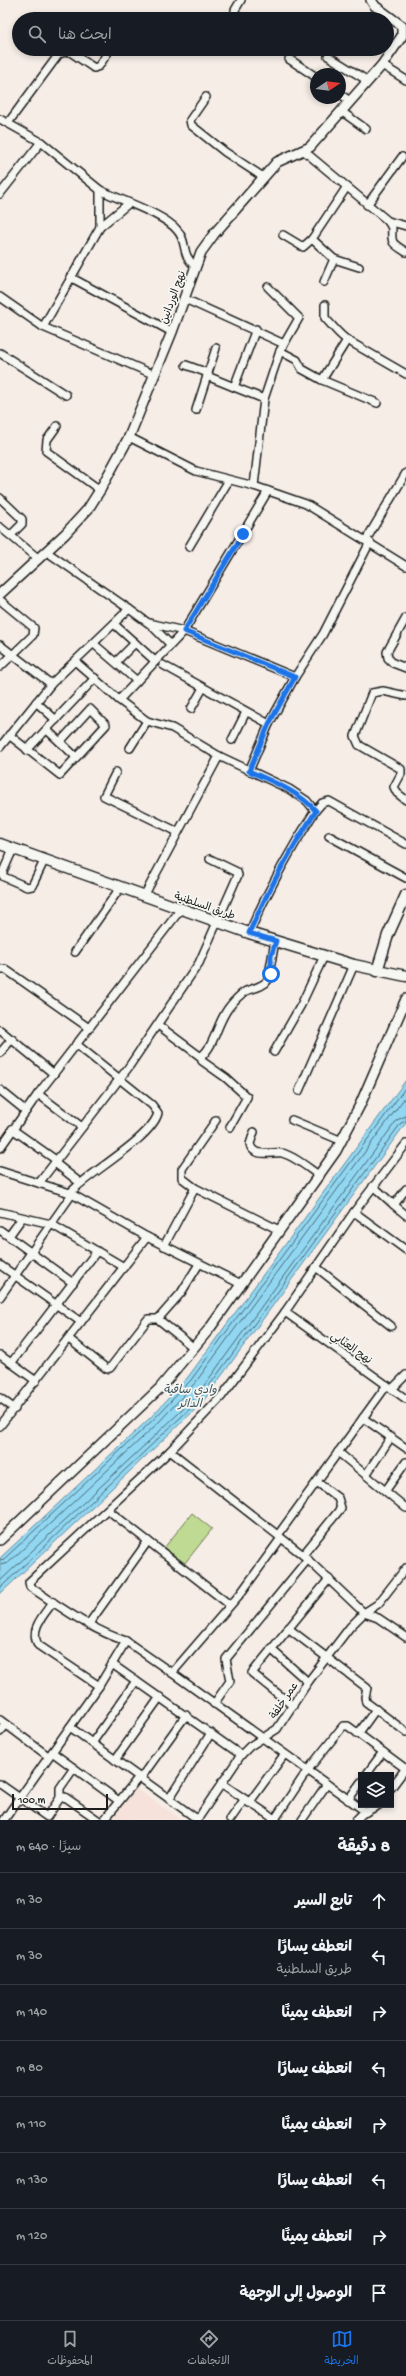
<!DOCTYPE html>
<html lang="ar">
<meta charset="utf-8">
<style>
:root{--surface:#171b24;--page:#242831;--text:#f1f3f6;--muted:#9ea1a6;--line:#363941;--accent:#1a73e8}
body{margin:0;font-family:"Gochi Hand","Playpen Sans Arabic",sans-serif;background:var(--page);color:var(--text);direction:rtl}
.controls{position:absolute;right:12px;bottom:12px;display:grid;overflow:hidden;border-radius:0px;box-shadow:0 2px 6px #0003}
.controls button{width:36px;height:36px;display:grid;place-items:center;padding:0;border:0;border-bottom:1px solid var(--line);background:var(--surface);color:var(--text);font:20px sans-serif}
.compass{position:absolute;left:310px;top:68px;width:36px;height:36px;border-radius:50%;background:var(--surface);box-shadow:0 2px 6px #0003;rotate:77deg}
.scale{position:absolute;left:12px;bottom:10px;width:96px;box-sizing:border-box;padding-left:4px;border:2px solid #1c1c1c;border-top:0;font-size:11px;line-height:14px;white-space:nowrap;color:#1c1c1c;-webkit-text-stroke:3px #f6f6f2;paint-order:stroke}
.stop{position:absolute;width:12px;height:12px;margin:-9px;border:3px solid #1a73e8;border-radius:50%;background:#fff}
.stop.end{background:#1a73e8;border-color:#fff;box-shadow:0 1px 4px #0008}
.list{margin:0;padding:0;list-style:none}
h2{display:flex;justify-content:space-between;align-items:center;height:52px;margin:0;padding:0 16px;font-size:17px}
h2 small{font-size:13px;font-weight:400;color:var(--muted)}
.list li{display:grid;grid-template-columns:26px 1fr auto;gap:12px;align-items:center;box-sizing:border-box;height:56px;padding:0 16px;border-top:1px solid var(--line)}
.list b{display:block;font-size:15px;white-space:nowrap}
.list p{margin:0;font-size:13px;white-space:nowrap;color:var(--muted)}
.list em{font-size:13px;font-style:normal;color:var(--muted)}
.icon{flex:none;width:22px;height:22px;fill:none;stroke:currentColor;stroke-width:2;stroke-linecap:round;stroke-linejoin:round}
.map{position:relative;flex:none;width:406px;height:1820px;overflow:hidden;direction:ltr}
.search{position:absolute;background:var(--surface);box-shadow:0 2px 6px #0003;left:12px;right:12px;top:12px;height:44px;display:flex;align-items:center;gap:10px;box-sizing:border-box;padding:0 14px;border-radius:22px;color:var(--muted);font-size:15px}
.sheet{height:500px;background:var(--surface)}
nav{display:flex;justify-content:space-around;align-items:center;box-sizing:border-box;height:56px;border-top:1px solid var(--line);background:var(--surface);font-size:11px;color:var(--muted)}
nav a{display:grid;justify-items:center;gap:2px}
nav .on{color:var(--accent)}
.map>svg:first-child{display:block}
.built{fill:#f6e2da}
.green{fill:#bfda92;stroke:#6e7b57}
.water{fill:#91d7f2;stroke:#628c9c}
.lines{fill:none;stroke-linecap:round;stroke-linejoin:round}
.shore{stroke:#4b6772;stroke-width:1}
.minor-casing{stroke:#1c1c1c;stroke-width:10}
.tertiary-casing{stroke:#1c1c1c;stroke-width:12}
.secondary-casing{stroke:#1c1c1c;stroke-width:13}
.minor{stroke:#f6f6f2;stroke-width:7}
.tertiary{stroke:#f6f6f2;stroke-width:9}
.secondary{stroke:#f6f6f2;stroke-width:10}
.route{stroke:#1a73e8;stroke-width:5}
.labels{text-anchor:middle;stroke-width:3.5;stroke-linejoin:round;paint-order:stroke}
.street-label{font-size:11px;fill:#1c1c1c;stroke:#f6f6f2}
.water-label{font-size:12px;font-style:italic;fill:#3f545c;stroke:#f6f6f2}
</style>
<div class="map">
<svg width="406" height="1820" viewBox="0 0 406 1820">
<rect width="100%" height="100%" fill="#f6ede7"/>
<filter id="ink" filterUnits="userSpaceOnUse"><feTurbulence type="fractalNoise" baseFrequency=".025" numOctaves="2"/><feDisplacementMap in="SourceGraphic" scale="8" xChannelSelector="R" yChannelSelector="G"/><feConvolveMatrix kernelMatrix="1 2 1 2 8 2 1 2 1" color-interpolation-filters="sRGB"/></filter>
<g filter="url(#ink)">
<!-- built -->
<polygon class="built" points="135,1788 182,1820 112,1820"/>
<!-- green -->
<polygon class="green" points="192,1513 212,1529 185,1563 164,1548"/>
<!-- water -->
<polygon class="water" points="406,1080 406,1123 201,1404 0,1594 0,1558 151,1417 188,1377"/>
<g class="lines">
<!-- shore -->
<g class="shore">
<polyline points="0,1560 4,1559 153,1420 191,1380 406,1087"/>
<polyline points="0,1565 8,1563 157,1424 195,1383 406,1096"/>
<polyline points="0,1581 195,1398 397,1120 406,1116"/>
<polyline points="0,1588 198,1401 401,1123 406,1121"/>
</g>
<defs>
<g id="minor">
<polyline points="235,10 241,0"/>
<polyline points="328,56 368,81"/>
<polyline points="289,59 316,77"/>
<polyline points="382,65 406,80"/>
<polyline points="340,94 350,101"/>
<polyline points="206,97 190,120 191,125 225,152 263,177"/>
<polyline points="341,111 366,129"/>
<polyline points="0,119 41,142 0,194"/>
<polyline points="8,123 59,54 69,51 94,68 99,66 110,49"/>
<polyline points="41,142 100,190 100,227 43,327 155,375"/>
<path d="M304,151L388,221L392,228C391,244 392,243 406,252"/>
<polyline points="346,188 312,239 334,259 359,267"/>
<path d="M100,190C120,200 164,214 177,230C189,243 179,253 196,267"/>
<polyline points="367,205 402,157"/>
<polyline points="388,221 406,226"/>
<polyline points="100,227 128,204"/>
<polyline points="283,235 303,247 312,239"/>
<polyline points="70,277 172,332"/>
<polyline points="324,282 334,259"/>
<polyline points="0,297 43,327"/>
<polyline points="185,299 284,344"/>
<path d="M325,305V318C333,326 338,334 347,340"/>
<polyline points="256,329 234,387 264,399"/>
<polyline points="216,348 207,376 234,387"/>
<polyline points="280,351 297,360 302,369 322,380 377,403"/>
<polyline points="0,353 66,395"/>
<polyline points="186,365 208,373"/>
<polyline points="322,380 347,340 406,374"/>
<polyline points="196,410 207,376"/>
<polyline points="57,426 47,440 46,451 100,490"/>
<polyline points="129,437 196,471 254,486 306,504 406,566"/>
<polyline points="254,486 264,399 280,351 299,318 268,287"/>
<polyline points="0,498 22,519 22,524 11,535"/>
<polyline points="0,527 39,559"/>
<polyline points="366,540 406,473"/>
<polyline points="189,547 229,480"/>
<polyline points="47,552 129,609"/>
<polyline points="0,600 34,628 33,635 0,667"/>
<polyline points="406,618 387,652 388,658 393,663 406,668"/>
<polyline points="149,623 184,631 295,677 323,634 370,542"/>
<polyline points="114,624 155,661"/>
<polyline points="94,644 137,681"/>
<polyline points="0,645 51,684"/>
<polyline points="76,662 119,700"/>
<polyline points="116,662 135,643"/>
<polyline points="163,665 269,724"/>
<polyline points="406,696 383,691 372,693 355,736 359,745 401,769 401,774 394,787 397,793 406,800"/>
<polyline points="36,702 56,720"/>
<polyline points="191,709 203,688"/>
<polyline points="9,735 60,775 106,725 90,709 60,742 47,730"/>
<polyline points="232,740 246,712"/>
<polyline points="60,742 76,757"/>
<polyline points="0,747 51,684 129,609 151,625 170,644"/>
<polyline points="130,748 147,721"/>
<polyline points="27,750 95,678"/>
<polyline points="249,771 269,724 295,677"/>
<polyline points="116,772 104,796 178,832"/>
<polyline points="315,811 322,803 329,801 406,844"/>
<polyline points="329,836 406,878"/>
<polyline points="13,849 2,874 4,877 27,887 32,886 44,861"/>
<polyline points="144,896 219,756"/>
<path d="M249,933C268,890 290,850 315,811L307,801L289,789L219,756L172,728L147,721L119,700L184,631L268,491"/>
<polyline points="75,952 120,888"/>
<polyline points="0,969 5,969 89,1028"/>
<path d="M158,1025L201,1057C216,1044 217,1021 230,1006C234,1001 241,994 246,991C254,988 263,987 268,980L275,941"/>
<polyline points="0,1030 54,1074"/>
<polyline points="274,1052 301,1005 324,956"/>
<polyline points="0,1053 12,1039"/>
<polyline points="201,1057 202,1061 226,1078 247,1097 230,1127"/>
<polyline points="0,1090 26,1111"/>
<polyline points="299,1091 354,965"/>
<polyline points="38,1094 82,1127"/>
<polyline points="216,1120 182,1169 182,1178 195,1188 279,1230"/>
<polyline points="292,1120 342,1141"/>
<polyline points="12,1129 56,1160"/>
<path d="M254,1132L250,1144C253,1159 275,1151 282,1153C295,1156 309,1169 320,1176"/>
<polyline points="406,1144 354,1212 285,1312 222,1396 170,1451 303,1555 364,1613 378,1618 406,1637"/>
<polyline points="0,1148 38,1094 181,909"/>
<polyline points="55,1163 79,1182"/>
<polyline points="0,1171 70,1193 147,1237 241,1284"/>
<polyline points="39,1183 128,1068 199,963 238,875 237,872 210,859"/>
<polyline points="373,1186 394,1205"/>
<polyline points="406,1189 394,1205 406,1215"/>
<path d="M70,1193C88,1173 152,1138 158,1113L152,1105L76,1044"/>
<polyline points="0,1212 51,1224 124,1267"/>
<polyline points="354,1212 406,1250"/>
<polyline points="0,1230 73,1283"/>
<polyline points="9,1236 22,1218"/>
<polyline points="164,1246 195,1188"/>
<polyline points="0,1265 81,1322"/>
<polyline points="316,1267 391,1326"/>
<polyline points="0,1297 72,1194"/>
<polyline points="285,1312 406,1399"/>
<polyline points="158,1319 194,1348"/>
<polyline points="69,1339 107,1369 110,1368 148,1319 158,1319 181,1293 199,1264"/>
<polyline points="0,1355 36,1381"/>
<polyline points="12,1362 97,1251"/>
<polyline points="392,1389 406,1375"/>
<polyline points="0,1398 15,1409"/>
<polyline points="363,1418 406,1448"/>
<polyline points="0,1426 147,1237"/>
<polyline points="338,1452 406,1508"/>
<polyline points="366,1475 391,1437"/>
<polyline points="386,1490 406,1462"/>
<polyline points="108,1510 230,1605"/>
<polyline points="278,1535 387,1385"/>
<polyline points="303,1555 341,1508 338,1498 317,1482"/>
<path d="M53,1602C44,1615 29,1629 38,1645L99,1686"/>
<polyline points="88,1625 148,1541"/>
<polyline points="288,1628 367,1688 365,1697 366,1702 406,1732"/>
<path d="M126,1641C91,1630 61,1607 30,1587L29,1582L170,1451"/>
<polyline points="271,1649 308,1682"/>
<polyline points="112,1664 241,1755"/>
<polyline points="172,1673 366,1812"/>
<polyline points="214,1704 230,1681 226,1659 308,1559"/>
<polyline points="293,1706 252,1673 329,1579"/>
<polyline points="0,1720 48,1756"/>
<polyline points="70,1727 197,1819"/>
<polyline points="0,1732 6,1725"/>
<polyline points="358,1734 376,1709"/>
<polyline points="92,1743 136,1681"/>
<polyline points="52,1752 119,1801"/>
<polyline points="115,1760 160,1697"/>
<polyline points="366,1775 383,1752"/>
<polyline points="140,1779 186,1715"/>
<polyline points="221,1783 276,1820"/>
<polyline points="0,1784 47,1817 60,1798 65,1797 98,1820"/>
<polyline points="391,1788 406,1768"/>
<polyline points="60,1798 60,1788 74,1768"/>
<polyline points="169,1799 211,1733"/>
<polyline points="348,1800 361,1782"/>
<polyline points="249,1803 284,1755"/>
<polyline points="275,1819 307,1771 343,1726 348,1726 406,1769"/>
<polyline points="4,1820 99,1686 126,1641 172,1673 241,1593 281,1538"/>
<polyline points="104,1820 138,1778"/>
<polyline points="197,1820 241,1755 250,1746 277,1729 308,1682 350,1627 364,1613 378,1604 406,1568"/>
<polyline points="230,1820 244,1800"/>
<polyline points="302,1820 327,1784"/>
<polyline points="356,1820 362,1814 379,1805"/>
</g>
<g id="tertiary">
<polyline points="0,594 65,534 88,509 100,490 129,437 172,332 201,252 214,234 277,162 310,147 382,65 402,36 402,26 375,6 371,0"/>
<polyline points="0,1540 160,1388 210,1328 336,1151 360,1105 406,999"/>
</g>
<g id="secondary">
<polyline points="0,844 249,933 354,965 406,976"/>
<polyline points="377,971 388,935 406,895"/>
</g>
</defs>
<!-- minor casing -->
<use href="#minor" class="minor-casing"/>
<!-- tertiary casing -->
<use href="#tertiary" class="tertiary-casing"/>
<!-- secondary casing -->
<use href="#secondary" class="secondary-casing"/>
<!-- minor -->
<use href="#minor" class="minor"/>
<!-- tertiary -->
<use href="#tertiary" class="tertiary"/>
<!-- secondary -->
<use href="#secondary" class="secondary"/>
</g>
</g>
<g class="lines" filter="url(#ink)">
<!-- route -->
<path class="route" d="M243,534L184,631L295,677L269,724L249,771C273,782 298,791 316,811C290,850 268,890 249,933L276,941L271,956V974"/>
</g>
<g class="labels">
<!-- street labels -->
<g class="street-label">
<text transform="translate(172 297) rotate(-70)" y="4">نهج الوردانين</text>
<text transform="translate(205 905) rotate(19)" y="4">طريق السلطنية</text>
<text transform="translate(352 1347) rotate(35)" y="4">نهج العنّابي</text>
<text transform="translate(283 1700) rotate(-56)" y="4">عمر خلفة</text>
</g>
<!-- water labels -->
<g class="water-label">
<text x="190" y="1393">وادي ساقية<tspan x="190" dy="14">الدائر</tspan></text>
</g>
</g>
</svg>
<div class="controls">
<button><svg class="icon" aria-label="layers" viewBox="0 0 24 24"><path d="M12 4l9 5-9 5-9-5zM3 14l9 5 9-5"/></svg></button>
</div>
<svg class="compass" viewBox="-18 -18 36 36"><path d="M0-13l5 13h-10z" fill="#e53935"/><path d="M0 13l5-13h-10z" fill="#9ea1a6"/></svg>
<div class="scale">100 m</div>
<div class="stop" style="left:271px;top:974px"></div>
<div class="stop end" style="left:243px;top:534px"></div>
<div class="search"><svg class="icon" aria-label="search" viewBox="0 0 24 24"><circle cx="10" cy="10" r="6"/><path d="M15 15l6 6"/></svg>ابحث هنا</div>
</div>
<section class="sheet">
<h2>8 دقيقة<small>سيرًا · 640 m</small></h2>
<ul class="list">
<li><svg class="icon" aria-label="ahead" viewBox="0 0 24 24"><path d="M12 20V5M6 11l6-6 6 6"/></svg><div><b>تابع السير</b></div><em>30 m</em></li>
<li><svg class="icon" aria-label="left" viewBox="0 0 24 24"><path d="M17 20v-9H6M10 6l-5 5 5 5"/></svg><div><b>انعطف يسارًا</b><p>طريق السلطنية</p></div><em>30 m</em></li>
<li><svg class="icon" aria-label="right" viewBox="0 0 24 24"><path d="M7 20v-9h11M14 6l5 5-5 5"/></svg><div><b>انعطف يمينًا</b></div><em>140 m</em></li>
<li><svg class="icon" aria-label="left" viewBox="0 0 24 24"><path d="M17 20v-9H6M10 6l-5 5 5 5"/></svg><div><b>انعطف يسارًا</b></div><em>80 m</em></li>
<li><svg class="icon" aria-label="right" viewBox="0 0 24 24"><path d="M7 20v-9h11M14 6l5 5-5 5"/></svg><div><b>انعطف يمينًا</b></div><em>110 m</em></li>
<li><svg class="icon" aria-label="left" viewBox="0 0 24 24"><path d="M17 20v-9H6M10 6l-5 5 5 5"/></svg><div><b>انعطف يسارًا</b></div><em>130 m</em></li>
<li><svg class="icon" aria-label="right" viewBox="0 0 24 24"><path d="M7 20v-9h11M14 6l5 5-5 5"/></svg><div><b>انعطف يمينًا</b></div><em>120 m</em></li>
<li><svg class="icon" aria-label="arrive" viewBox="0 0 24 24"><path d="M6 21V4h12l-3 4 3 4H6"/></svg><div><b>الوصول إلى الوجهة</b></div></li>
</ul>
</section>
<nav>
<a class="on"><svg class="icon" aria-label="map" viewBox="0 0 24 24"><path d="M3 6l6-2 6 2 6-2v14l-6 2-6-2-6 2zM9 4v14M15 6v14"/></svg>الخريطة</a>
<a><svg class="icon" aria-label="directions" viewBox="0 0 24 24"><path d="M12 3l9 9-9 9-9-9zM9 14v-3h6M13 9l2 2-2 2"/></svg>الاتجاهات</a>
<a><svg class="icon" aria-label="saved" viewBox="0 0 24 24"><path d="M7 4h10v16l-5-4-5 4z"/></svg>المحفوظات</a>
</nav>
